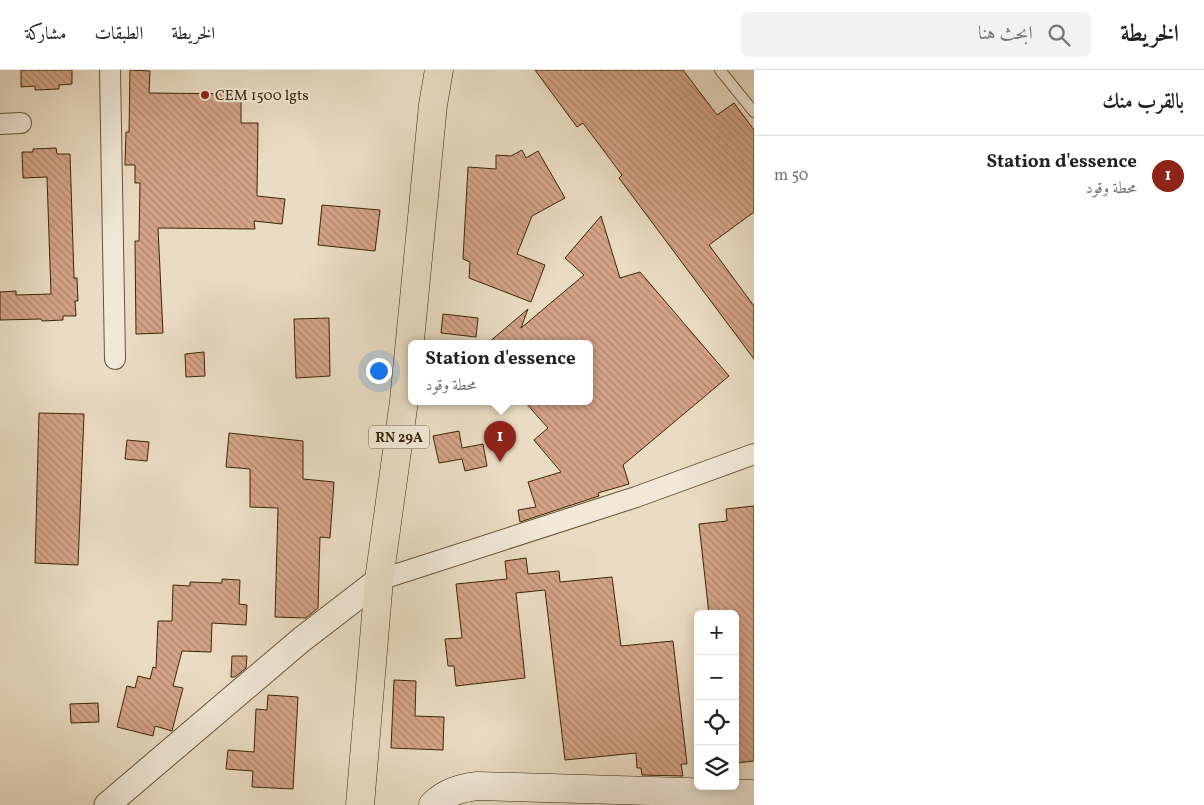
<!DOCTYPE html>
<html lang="ar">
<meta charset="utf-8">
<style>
:root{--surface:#fff;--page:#f2f2f2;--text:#222;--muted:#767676;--line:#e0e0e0;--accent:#8f2418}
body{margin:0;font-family:Vollkorn,Amiri,serif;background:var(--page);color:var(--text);direction:rtl}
.controls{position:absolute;right:15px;bottom:15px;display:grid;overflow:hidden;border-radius:8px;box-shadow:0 2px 12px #0003}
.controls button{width:45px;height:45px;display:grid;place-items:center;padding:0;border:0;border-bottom:1px solid var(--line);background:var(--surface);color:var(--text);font:25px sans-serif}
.you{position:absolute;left:378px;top:300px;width:18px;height:18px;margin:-12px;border:4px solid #fff;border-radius:50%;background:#1a73e8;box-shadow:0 0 0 8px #1a73e833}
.badge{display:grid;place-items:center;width:32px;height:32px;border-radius:50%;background:var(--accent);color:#fff;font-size:16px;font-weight:700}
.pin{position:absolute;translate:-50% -41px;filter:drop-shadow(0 1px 2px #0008)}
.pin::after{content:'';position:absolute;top:26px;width:18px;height:15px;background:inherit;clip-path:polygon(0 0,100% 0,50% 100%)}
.popup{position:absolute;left:408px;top:270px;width:185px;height:65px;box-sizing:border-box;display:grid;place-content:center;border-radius:8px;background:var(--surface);filter:drop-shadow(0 1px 4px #0005);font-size:16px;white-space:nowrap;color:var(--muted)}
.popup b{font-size:19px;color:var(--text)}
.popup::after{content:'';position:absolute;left:50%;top:100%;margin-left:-10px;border:10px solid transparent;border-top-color:var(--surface)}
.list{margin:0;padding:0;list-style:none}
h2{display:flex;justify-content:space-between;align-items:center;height:65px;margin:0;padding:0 20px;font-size:21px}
h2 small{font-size:16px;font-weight:400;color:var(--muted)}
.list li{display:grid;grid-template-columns:32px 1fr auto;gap:15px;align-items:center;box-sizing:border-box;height:80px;padding:0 20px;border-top:1px solid var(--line)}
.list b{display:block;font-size:19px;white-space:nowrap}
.list p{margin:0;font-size:16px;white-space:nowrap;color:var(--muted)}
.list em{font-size:16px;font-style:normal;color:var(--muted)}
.icon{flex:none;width:28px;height:28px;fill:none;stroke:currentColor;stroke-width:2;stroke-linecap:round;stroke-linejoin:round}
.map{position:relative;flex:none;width:754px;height:735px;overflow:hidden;direction:ltr}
header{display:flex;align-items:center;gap:30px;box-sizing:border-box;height:70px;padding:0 25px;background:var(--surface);border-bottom:1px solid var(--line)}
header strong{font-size:24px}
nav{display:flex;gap:28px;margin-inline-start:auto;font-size:18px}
.search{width:350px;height:45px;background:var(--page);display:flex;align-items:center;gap:12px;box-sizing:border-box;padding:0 18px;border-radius:8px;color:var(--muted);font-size:19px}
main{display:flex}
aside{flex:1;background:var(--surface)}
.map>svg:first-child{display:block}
.building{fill:url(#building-back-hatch);stroke:#3c2605}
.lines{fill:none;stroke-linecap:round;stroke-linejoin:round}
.service-casing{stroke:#685434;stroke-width:12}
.minor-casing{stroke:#685434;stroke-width:22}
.tertiary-casing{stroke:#685434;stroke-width:27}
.secondary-casing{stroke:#3c2605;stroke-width:29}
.primary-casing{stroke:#3c2605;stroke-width:29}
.service{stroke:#f1e8d7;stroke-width:10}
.minor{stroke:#f1e8d7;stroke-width:20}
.tertiary{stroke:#f1e8d7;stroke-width:25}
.secondary{stroke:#f1e8d7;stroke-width:28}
.primary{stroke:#eadcc2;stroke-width:28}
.poi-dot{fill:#8f2418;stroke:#f1e8d7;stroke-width:2}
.labels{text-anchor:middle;stroke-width:4.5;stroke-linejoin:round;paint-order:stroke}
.shield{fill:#f1e8d7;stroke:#726044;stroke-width:1}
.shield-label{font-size:14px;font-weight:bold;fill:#3c2605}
.poi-label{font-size:15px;fill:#3c2605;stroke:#f1e8d7;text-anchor:start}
</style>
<header>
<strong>الخريطة</strong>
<div class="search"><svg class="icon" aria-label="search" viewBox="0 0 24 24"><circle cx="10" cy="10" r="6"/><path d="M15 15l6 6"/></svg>ابحث هنا</div>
<nav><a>الخريطة</a><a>الطبقات</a><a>مشاركة</a></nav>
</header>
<main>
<aside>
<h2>بالقرب منك<small></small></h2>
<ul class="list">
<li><span class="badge">1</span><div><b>Station d'essence</b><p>محطة وقود</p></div><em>50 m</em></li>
</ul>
</aside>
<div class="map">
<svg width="754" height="735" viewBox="0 0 754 735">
<defs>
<pattern id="building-back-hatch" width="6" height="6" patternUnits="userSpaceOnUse" patternTransform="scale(1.25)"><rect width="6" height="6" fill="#d5a387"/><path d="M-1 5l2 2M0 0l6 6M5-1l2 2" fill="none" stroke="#ae856c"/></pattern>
</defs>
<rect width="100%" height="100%" fill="#eadcc2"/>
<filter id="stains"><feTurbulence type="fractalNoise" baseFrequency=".004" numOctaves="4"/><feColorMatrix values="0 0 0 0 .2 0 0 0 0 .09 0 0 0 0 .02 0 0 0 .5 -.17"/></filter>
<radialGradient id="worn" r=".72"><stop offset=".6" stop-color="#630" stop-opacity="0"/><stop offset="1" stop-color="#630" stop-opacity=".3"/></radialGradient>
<!-- building -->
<g class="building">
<polygon points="21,0 72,0 72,14 59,15 59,19 35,20 35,16 21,17"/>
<polygon points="130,0 150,1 149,23 241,24 241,53 258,53 257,126 285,129 282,154 254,151 255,159 158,158 163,263 136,264 135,171 139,171 140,113 135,113 135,95 125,95 126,62 129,62"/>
<polygon points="535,0 683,0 717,45 734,33 754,60 754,142 709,175 754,236 754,289 619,108 622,105 583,53 577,57"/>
<polygon points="56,78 57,84 70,84 74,208 77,208 78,231 75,231 76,246 63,246 63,250 42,251 41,249 0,250 0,222 16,221 16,225 51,224 47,107 23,108 22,82 33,82 33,79"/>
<polygon points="522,80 526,88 538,81 565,128 532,146 517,184 545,195 531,232 469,208 470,192 463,189 468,97 496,99 496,85 511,86"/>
<polygon points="322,135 380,140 375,181 318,175"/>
<polygon points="601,146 620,208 640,202 729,306 623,395 629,414 598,423 599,426 520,452 518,440 536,437 528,412 561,402 534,370 548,358 524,331 589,331 589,273 488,273 528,239 521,258 584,205 565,188"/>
<polygon points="443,244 478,248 476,267 441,263"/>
<polygon points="329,248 330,306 296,308 294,249"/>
<polygon points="204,282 205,306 186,307 185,284"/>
<polygon points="39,343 84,344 78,495 35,493"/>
<polygon points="459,361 462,378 483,374 487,396 465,401 462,389 439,393 433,366"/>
<polygon points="229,363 303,371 303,409 334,412 330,468 320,467 318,538 306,548 275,547 278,438 250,437 250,399 226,397"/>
<polygon points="127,370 149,372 147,391 125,389"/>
<polygon points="754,436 754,691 735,693 735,544 709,544 699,454 727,451 726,439"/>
<polygon points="526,488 528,504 559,501 560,512 612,507 621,576 673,571 687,694 681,694 683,706 642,705 641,698 637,698 636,683 565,690 545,520 516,523 525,608 456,616 454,596 448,596 445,569 462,568 456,514 507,509 505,491"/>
<polygon points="222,509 240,510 239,534 247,535 246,555 212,553 211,582 182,581 173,616 183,618 172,661 155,656 153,666 117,657 127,616 135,618 138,606 150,609 153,597 156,598 158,551 172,551 173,515 190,516 190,512 222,513"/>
<polygon points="232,586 247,586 246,598 235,607 231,607"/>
<polygon points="394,610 416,611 415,646 444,647 443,680 391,678"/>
<polygon points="268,625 298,627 293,719 252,717 253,701 226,699 228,680 254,682 256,639 267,640"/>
<polygon points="98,633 99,652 71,653 70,634"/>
</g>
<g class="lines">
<defs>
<polyline id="service" points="720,0 754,42"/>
<g id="minor">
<polyline points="110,0 115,289"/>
<polyline points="0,54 21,53"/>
<polyline points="379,510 636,427 754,384"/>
</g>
<polyline id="tertiary" points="107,735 301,570 379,510"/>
<path id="secondary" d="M433,735C446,722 461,718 478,716L754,724"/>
<polyline id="primary" points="360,735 379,510 404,331 433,35 439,0"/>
</defs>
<!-- service casing -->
<use href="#service" class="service-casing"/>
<!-- minor casing -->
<use href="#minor" class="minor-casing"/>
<!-- tertiary casing -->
<use href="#tertiary" class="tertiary-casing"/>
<!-- secondary casing -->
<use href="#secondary" class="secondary-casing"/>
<!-- primary casing -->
<use href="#primary" class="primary-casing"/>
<!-- service -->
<use href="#service" class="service"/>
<!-- minor -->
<use href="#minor" class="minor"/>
<!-- tertiary -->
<use href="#tertiary" class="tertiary"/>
<!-- secondary -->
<use href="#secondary" class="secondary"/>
<!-- primary -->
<use href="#primary" class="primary"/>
</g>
<!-- markers -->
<circle class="poi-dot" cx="205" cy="25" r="5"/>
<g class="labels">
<!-- shield labels -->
<rect class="shield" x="369" y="355.5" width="60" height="23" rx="4"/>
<g class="shield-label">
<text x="399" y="372">RN 29A</text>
</g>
<!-- poi labels -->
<g class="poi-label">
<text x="215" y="30">CEM 1500 lgts</text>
</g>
</g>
<rect width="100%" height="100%" filter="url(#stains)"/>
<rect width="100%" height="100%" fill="url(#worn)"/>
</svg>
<div class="controls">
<button>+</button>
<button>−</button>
<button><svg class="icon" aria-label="locate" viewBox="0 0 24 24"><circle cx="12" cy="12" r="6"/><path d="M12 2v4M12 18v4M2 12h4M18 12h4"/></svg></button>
<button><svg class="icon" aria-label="layers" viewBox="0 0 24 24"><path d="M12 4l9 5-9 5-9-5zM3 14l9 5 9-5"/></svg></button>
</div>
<div class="you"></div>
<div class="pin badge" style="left:500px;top:392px">1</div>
<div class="popup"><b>Station d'essence</b>محطة وقود</div>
</div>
</main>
